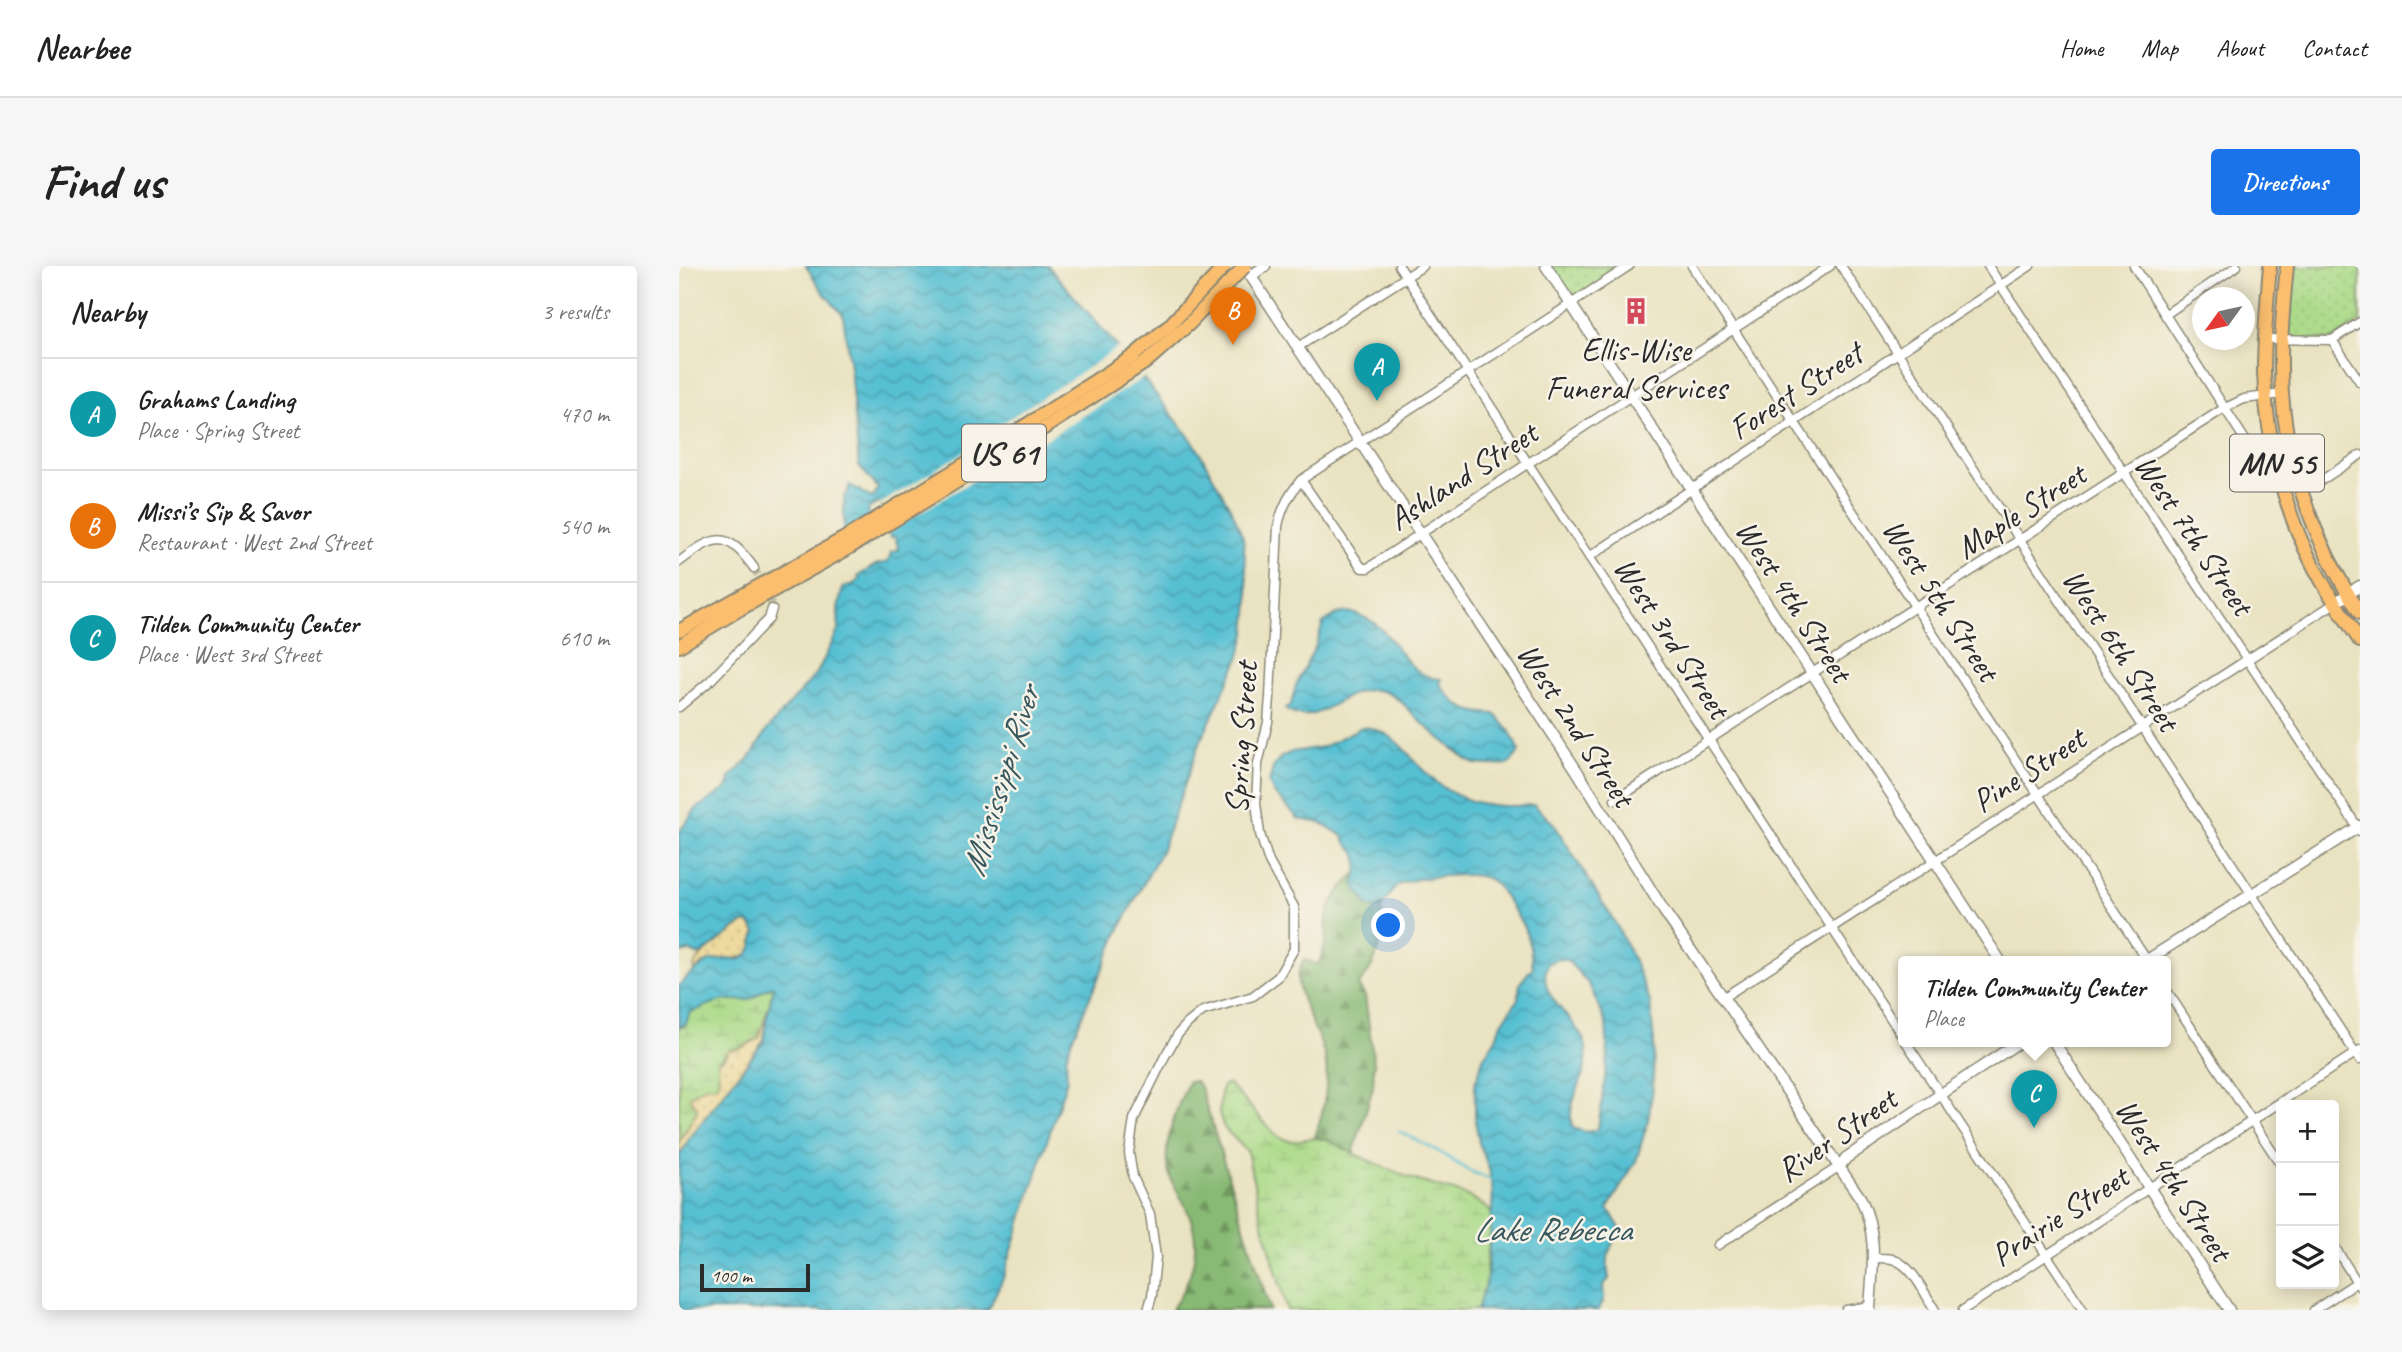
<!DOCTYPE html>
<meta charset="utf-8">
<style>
:root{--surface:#fff;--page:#f6f6f6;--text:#222;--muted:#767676;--line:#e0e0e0;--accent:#1a73e8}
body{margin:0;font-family:Caveat,sans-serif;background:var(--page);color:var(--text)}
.controls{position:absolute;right:21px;bottom:21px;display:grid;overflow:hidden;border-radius:7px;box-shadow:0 4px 18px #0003}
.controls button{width:63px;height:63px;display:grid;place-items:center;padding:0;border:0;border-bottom:2px solid var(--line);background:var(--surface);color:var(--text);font:35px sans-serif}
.compass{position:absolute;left:1513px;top:21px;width:63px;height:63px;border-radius:50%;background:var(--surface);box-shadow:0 4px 18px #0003;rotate:237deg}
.scale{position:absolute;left:21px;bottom:18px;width:110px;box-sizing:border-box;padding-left:7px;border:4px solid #2b2b2b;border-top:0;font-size:19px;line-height:24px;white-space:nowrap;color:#2b2b2b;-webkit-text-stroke:5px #f7f3e8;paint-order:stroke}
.you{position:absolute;left:710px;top:660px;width:24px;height:24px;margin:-18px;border:5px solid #fff;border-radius:50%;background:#1a73e8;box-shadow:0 0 0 10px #1a73e833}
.badge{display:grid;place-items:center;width:46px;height:46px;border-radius:50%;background:var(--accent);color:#fff;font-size:23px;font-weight:700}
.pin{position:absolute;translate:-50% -58px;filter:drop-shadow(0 2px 4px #0008)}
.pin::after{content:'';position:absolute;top:37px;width:24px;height:21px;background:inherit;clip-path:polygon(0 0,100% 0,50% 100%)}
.popup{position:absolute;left:1219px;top:690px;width:273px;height:91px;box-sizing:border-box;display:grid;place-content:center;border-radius:7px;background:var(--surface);filter:drop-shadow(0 2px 5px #0005);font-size:23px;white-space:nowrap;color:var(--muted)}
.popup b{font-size:26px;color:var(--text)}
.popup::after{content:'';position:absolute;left:50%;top:100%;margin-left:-14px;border:14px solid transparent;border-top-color:var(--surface)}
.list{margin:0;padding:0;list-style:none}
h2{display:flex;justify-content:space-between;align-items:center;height:91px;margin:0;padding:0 28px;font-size:30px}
h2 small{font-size:23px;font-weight:400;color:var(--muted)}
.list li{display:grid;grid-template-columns:46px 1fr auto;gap:21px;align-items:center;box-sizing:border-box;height:112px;padding:0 28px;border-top:2px solid var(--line)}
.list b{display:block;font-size:26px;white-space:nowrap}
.list p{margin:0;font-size:23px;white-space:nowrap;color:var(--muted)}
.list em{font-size:23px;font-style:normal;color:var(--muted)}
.icon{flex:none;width:38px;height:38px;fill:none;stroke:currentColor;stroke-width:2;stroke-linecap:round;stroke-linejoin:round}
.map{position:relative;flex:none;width:1681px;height:1044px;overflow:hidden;border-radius:7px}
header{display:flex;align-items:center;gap:42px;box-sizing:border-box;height:98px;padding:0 35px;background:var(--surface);border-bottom:2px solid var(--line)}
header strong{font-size:33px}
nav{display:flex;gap:38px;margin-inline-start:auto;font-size:24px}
.intro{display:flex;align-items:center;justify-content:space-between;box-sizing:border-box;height:168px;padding:0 42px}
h1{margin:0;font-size:49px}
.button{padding:18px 32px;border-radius:7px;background:var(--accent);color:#fff;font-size:24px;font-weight:700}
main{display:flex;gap:42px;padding:0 42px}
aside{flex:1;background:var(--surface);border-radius:7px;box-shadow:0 4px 18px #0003}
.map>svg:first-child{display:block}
.forest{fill:url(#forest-firs);stroke:#5a7250;stroke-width:2}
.wetland{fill:url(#wetland-marsh);stroke:#6b825a;stroke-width:2}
.sand{fill:url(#sand-dots);stroke:#8c8264;stroke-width:2}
.park{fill:url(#park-dots);stroke:#6b825a;stroke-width:2}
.water{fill:url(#water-waves);stroke:#41767f;stroke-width:2;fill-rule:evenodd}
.pier{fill:#eae3c1}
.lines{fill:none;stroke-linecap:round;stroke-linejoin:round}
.stream{stroke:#57c0d3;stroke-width:2.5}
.minor-tunnel{stroke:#c4bea3;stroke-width:8;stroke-dasharray:8 4;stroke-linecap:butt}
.minor-casing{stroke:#8a8776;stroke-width:11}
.tertiary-casing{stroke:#8a8776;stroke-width:13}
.trunk-casing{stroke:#8a8776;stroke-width:16}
.minor{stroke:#fff;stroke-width:8}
.tertiary{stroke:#fff;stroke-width:10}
.trunk{stroke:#fabe6e;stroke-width:12}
.trunk-bridge-casing{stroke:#8a8776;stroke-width:16;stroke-linecap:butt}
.trunk-bridge{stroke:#fabe6e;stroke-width:12}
.labels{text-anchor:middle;stroke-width:5;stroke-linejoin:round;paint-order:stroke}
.shield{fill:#f7f3e8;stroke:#686764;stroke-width:2}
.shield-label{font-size:32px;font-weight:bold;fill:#2b2b2b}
.poi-label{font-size:33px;fill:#2b2b2b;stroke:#f7f3e8}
.street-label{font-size:33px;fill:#2b2b2b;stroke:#f7f3e8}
.water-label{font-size:35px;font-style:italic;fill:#38585d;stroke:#f7f3e8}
</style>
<header>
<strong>Nearbee</strong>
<nav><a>Home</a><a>Map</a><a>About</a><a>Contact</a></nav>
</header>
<div class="intro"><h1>Find us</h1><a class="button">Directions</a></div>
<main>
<aside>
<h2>Nearby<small>3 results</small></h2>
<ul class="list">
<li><span class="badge" style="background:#0f9aa8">A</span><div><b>Grahams Landing</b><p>Place · Spring Street</p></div><em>470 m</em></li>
<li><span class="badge" style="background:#e8710a">B</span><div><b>Missi’s Sip &amp; Savor</b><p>Restaurant · West 2nd Street</p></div><em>540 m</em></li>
<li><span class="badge" style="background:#0f9aa8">C</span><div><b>Tilden Community Center</b><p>Place · West 3rd Street</p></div><em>610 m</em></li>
</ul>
</aside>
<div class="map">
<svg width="1681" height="1044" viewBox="0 0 1681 1044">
<defs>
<pattern id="forest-firs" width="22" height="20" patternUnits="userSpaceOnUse" patternTransform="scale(1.75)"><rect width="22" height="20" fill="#88ba74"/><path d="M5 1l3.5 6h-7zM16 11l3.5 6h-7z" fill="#6f975f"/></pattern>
<pattern id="wetland-marsh" width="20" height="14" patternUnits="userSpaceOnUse" patternTransform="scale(1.75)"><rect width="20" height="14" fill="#abda88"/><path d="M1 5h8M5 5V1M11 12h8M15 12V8" fill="none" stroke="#93bb76"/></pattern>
<pattern id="sand-dots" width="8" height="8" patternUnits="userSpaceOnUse" patternTransform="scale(1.75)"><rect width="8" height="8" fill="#eeda9e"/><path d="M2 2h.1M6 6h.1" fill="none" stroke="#cb8" stroke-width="1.8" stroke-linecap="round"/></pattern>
<pattern id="park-dots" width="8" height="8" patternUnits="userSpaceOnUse" patternTransform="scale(1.75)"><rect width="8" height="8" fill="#abda88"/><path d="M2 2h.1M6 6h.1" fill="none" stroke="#93bb76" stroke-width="1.8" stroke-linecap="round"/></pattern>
<pattern id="water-waves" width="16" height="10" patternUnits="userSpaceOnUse" patternTransform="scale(1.75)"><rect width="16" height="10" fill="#57c0d3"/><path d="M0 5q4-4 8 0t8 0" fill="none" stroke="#489cab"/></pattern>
</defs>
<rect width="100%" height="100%" fill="#f7f3e8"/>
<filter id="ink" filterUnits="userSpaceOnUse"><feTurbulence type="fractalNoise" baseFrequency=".0143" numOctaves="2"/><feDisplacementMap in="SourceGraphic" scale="14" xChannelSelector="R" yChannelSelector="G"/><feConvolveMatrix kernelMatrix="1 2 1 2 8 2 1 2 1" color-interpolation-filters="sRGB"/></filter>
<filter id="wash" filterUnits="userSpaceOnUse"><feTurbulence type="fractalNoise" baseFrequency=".00686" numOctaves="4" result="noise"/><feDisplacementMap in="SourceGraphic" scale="28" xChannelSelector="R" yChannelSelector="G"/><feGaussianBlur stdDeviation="1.57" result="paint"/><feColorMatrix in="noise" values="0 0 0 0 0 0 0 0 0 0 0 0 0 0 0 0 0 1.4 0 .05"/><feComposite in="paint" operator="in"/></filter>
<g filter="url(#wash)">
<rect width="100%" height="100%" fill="#eae3c1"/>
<!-- forest -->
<g class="forest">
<path d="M678,607L675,618L695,643L703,640C701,649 702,654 702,662C702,685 694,703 679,719L686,730L695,798L694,821L674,888L650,874L636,871C644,847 651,817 646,791C641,768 616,729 619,709C620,704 623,698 625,693L639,699L647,677L648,650L652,639L662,623Z"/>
<path d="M510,815H517L522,823L591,1044H492C513,1015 524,983 510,948C503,931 490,916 488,898C486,870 498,840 510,815Z"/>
</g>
<!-- wetland -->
<g class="wetland">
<path d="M96,720L80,772L60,783L50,784C39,795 39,802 40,816L18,840V845L0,876V761H5L11,746C24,743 32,735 48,734C56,733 63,736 71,733C80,729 85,722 96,720Z"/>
<path d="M550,818L597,869C618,883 625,867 648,874C656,877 664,882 672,886C687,894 705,901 721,908C752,923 789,921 814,948L807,999L808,1013L798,1044H608L583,955L568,885L545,862L540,847L542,824L545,819Z"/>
</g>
<!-- sand -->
<g class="sand">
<path d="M69,656L77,666C72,704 54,687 30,695C24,697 20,701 15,705V700L24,687L62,658Z"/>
<polygon points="96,720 87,755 85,774 10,873 0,891 0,876 18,845 18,840 13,837 11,830 27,820 35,820 40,816 39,795 44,793 50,784 60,783 80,772"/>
</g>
<!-- park -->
<g class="park">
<polygon points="867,0 950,0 892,37"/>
<polygon points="1608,0 1681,0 1681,56 1653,74 1602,73"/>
</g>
<!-- water -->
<g class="water">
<path d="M127,0H369L453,98L516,178L554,247L564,271L570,336L567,368L561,390L519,481L483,583L442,660L393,773L387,792L388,813L324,1012L309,1044H0V891L10,873L85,775L87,755L95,720C85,721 80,729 71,733C63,736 56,733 48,734C33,735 24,743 11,746L7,758L0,761V720L9,710L30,695L52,692L59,694L66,691L72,684L77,666L69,656L62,658L24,687L18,689L11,685L0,687V566L17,543L48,522L52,510L71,492L88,464L138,407L160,363L159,343L164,321L173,319L181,313L179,310L197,299L209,296L212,286L220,284L216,271H211L202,239L199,237L189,243L193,268L188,281L178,285L165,263V230L169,226L170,219C180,222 185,230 194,232L199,222L180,200L171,101L164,49L143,25Z"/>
<path d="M670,346C681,349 692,353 700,361C720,378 730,413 763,413L761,418C777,442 789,447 816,448L830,464L840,485C833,497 828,501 815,499C808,499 799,499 793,497C789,495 784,490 780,487C766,477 752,465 739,453C729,443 720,431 706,426C669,412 639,468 606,443L612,439L617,419L637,379L644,357L658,348Z"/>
<path d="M683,461C719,463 732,497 758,517C787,540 820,542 855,539L875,558L938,660L955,695L971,736L975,776L974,821L969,855L957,895L929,942L942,964C930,980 926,993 930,1013L924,1019L925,1034L919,1044H798L808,1013L814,927L810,903L800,877L796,853V818L804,793L817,772L821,760L839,733L841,717L854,701C852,689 851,674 846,664C843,656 818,617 812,614C798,607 779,609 764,610C749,612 735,612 721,618C709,625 710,639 694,643L688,639L675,618C679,607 682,594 674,584C670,579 666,577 664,570L642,557L620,553L594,526L590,517L594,502L602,491L613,486L644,481ZM879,693L888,694L910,718L927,757L929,789L919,863L908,866L894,862C893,857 891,851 892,846C895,823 913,800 906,777C896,749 855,731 869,697Z"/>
</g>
<!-- pier -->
<polygon class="pier" points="442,79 467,110 309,210 307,207 207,267 199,241 196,241 290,183 289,179 292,177 412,100"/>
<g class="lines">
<!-- stream -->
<polyline class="stream" points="720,865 762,887 788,904 813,914"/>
</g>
</g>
<g filter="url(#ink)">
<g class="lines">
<!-- minor-tunnel -->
<polyline class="minor-tunnel" points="75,302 91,331 93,343"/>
<defs>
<g id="minor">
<polyline points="720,0 1224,771"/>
<polyline points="1013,0 1469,696"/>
<polyline points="1162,0 1681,794"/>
<polyline points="1309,0 1681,565"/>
<polyline points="1455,0 1582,199"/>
<polyline points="1487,48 1558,0"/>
<polyline points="1586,73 1653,74 1681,56"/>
<polyline points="1653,74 1681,116"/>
<polyline points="619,81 744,0"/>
<polyline points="622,214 683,302 689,302 1151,0"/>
<polyline points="1640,216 1681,189"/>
<polyline points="910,291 1351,0"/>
<path d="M0,296C36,269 47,263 75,302"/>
<polyline points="0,441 31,415 83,360 90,353 93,343"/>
<polyline points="936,534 1544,143 1565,133 1603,128"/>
<polyline points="1486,722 1602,899"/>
<polyline points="1045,731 1656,337"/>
<polyline points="1227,776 1404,1044"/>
<polyline points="1039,979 1161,900"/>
<polyline points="1655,980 1681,1021"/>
<path d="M1196,992C1201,992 1208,992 1213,993C1234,999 1245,1027 1256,1044"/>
<path d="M469,1044L473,1030L477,991L471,948L454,911L450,887L455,853L486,790L499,768L509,757L524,745L574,730L599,711L615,683V641L590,596L581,568L577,537L579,498L589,456L591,431L599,260C603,241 610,229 622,214L950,0"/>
<polyline points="1167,1044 1191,1040"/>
<polyline points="1284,1044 1681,784"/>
<polyline points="1635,1044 1681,1014"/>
</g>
<g id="tertiary">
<path d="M565,0L898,505L985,645L1182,933C1200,972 1193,1002 1191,1044"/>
<polyline points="867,0 1322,696"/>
<polyline points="572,10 586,0"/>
<polyline points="1656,337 1681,320"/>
<polyline points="1465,696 1681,560"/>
<polyline points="1375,776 1550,1044"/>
<polyline points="1161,900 1167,892 1340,776"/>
</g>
<g id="trunk">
<path d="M1591,0C1588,35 1585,71 1585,107C1587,171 1604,241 1633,297C1647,325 1664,349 1681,375"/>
<path d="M1608,0C1604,42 1600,85 1603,128C1609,208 1638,280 1681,347"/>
<polyline points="0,365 55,334"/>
<polyline points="0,380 61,343"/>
</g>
</defs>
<!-- minor casing -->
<use href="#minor" class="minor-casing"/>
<!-- tertiary casing -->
<use href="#tertiary" class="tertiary-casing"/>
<!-- trunk casing -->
<use href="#trunk" class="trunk-casing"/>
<!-- minor -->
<use href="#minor" class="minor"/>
<!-- tertiary -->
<use href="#tertiary" class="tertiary"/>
<!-- trunk -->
<use href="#trunk" class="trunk"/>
<defs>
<g id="trunk-bridge">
<polyline points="55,334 164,273 310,183 453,91 490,60 546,0"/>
<polyline points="61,343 168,283 362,164 467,96 509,59 566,0"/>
</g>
</defs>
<!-- trunk-bridge casing -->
<use href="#trunk-bridge" class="trunk-bridge-casing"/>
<!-- trunk-bridge -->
<use href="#trunk-bridge" class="trunk-bridge"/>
</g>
</g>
<!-- icons -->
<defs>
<symbol id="building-bare" viewBox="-9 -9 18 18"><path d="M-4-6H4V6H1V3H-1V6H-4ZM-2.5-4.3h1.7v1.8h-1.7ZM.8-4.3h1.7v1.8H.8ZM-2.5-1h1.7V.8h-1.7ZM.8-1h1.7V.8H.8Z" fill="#d1495b" stroke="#f7f3e8" stroke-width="2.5" paint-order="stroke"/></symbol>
</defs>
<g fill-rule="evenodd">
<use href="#building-bare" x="938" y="26" width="38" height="38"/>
</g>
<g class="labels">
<!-- shield labels -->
<g class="shield">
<rect x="283" y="158.5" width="84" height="57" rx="5"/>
<rect x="1551" y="168.5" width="94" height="57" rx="5"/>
</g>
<g class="shield-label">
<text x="325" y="198">US 61</text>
<text x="1598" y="208">MN 55</text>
</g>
<!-- poi labels -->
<g class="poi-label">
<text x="957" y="95">Ellis-Wise<tspan x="957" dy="38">Funeral Services</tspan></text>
</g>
<!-- street labels -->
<g class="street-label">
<text transform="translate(1116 124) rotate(-33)" y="12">Forest Street</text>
<text transform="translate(783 209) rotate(-33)" y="12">Ashland Street</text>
<text transform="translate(1341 244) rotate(-33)" y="12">Maple Street</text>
<text transform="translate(1516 268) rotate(56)" y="12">West 7th Street</text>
<text transform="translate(1263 333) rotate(57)" y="12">West 5th Street</text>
<text transform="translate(1116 334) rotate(57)" y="12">West 4th Street</text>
<text transform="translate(994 371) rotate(57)" y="12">West 3rd Street</text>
<text transform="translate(1443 383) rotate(57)" y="12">West 6th Street</text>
<text transform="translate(898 458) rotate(57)" y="12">West 2nd Street</text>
<text transform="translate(561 472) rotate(-86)" y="12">Spring Street</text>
<text transform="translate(1349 503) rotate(-33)" y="12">Pine Street</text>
<text transform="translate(1157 868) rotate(-35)" y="12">River Street</text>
<text transform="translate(1496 913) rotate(57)" y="12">West 4th Street</text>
<text transform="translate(1380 949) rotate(-33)" y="12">Prairie Street</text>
</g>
<!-- water labels -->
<g class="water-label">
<text transform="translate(321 515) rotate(-73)" y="12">Mississippi River</text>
<text x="873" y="975">Lake Rebecca</text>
</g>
</g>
</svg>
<div class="controls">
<button>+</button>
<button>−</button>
<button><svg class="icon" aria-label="layers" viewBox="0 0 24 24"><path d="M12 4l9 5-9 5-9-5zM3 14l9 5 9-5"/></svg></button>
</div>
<svg class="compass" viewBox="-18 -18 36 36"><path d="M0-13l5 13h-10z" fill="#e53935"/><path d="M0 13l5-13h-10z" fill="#767676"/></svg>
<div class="scale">100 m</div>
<div class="you"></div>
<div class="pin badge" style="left:698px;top:135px;background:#0f9aa8">A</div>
<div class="pin badge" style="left:554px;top:79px;background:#e8710a">B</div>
<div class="pin badge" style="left:1355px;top:862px;background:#0f9aa8">C</div>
<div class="popup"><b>Tilden Community Center</b>Place</div>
</div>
</main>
